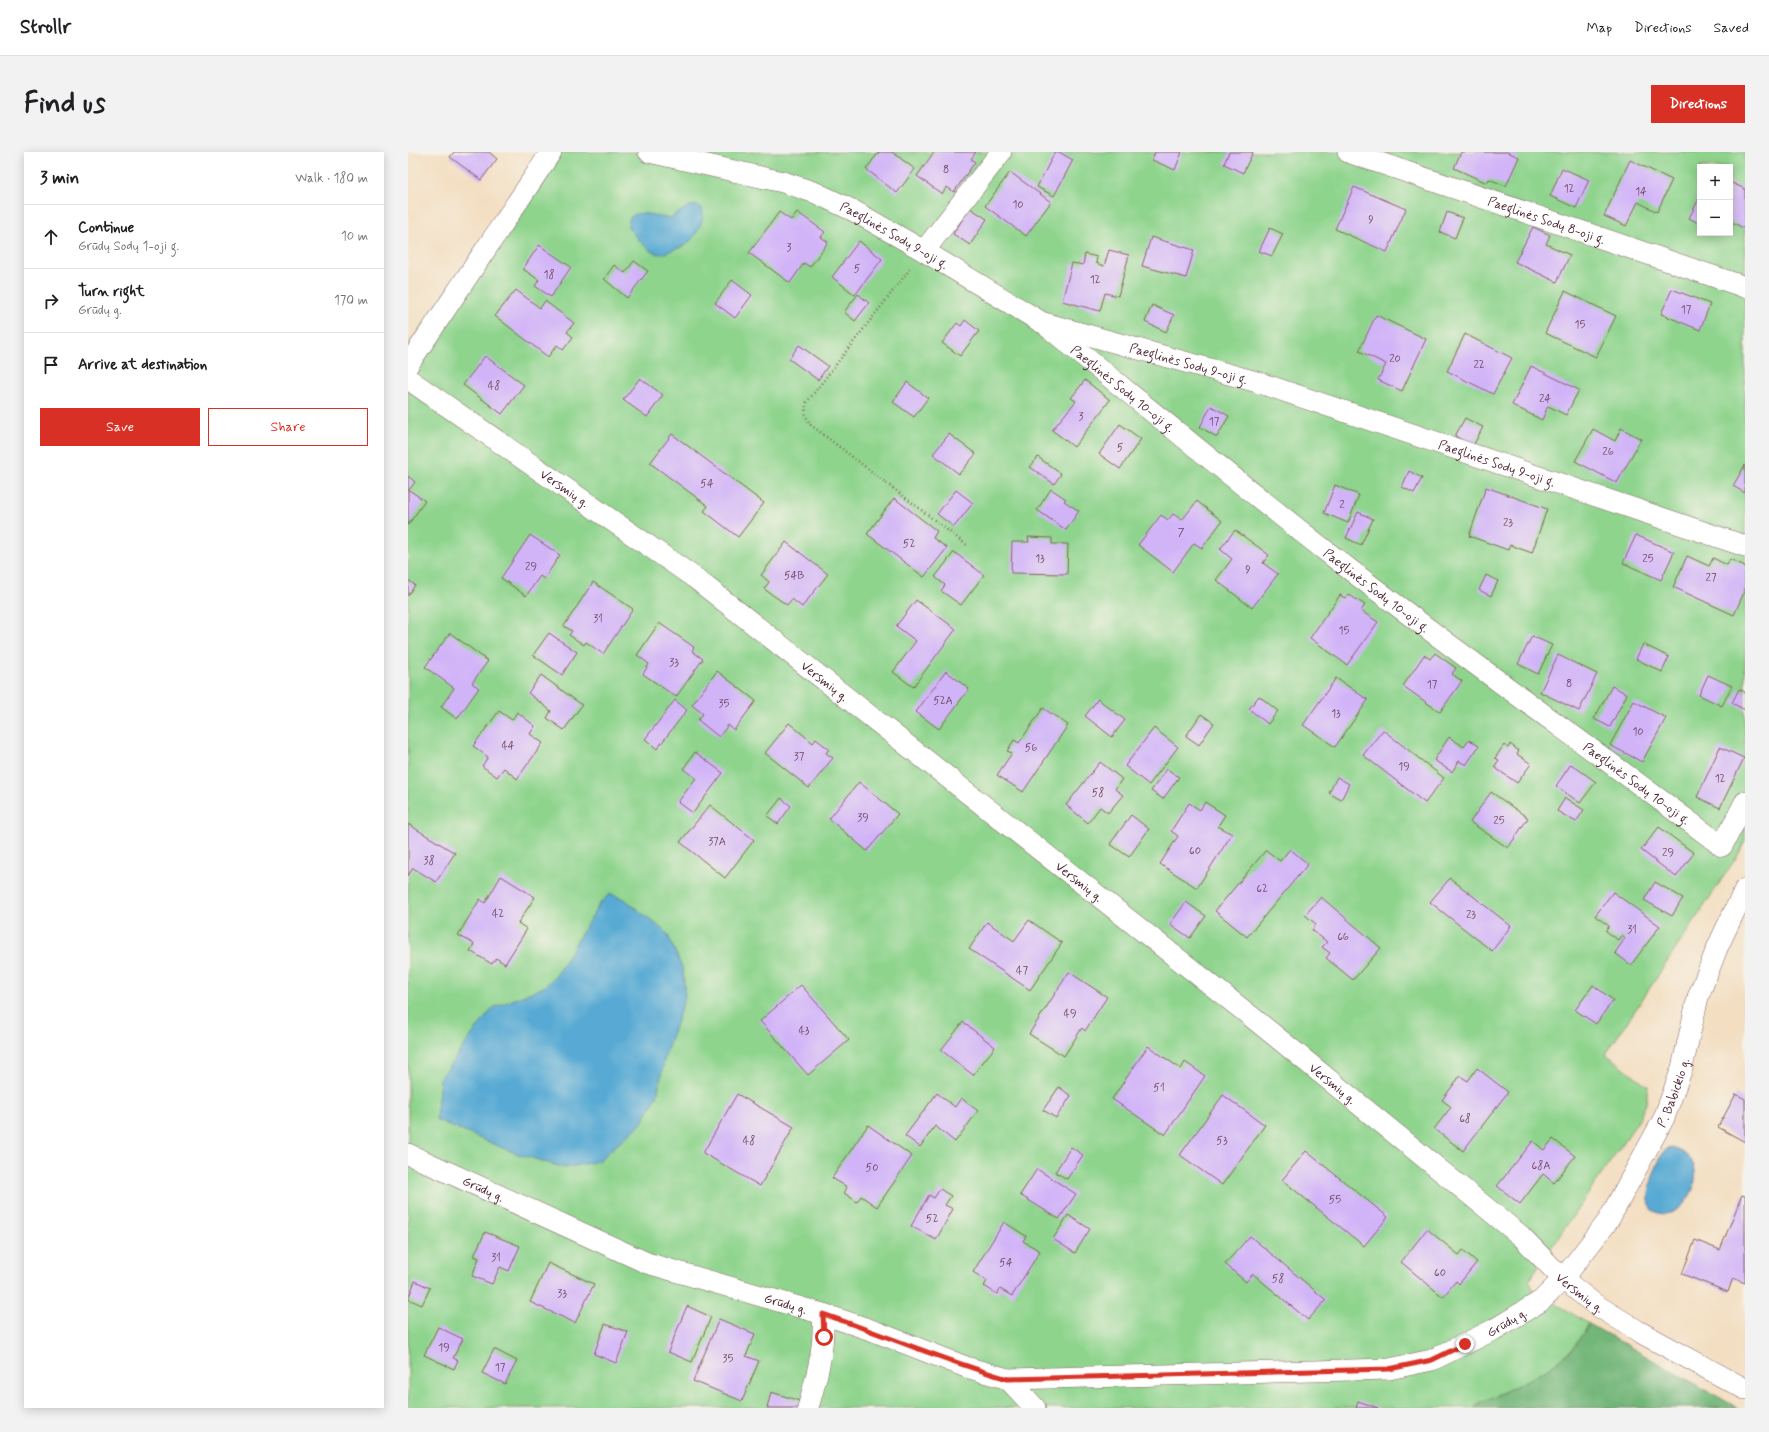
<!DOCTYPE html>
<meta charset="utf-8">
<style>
:root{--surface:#fff;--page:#f2f2f2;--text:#202124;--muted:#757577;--line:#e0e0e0;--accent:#d93025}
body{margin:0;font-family:Mynerve,sans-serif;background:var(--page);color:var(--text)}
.controls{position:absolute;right:12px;top:12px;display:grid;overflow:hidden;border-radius:0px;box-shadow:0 2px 10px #0003}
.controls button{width:36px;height:36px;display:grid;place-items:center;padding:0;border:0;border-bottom:1px solid var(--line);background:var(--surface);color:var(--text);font:20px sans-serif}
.stop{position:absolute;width:12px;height:12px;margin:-9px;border:3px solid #d93025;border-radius:50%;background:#fff}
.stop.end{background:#d93025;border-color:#fff;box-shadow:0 1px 4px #0008}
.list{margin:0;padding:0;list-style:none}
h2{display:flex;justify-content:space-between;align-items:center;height:52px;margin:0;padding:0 16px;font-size:17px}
h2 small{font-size:13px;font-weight:400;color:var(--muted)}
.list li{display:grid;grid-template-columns:26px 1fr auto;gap:12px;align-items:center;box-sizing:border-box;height:64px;padding:0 16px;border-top:1px solid var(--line)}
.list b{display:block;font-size:15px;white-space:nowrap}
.list p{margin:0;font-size:13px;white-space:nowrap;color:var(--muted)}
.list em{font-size:13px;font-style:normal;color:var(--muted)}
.actions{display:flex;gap:8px;padding:12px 16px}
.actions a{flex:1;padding:9px 0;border:1px solid var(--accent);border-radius:0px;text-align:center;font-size:14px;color:var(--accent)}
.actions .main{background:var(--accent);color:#fff}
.icon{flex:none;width:22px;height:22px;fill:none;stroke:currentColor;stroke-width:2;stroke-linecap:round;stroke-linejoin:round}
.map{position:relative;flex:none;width:1337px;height:1256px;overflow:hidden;border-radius:0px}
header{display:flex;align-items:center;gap:24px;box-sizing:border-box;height:56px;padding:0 20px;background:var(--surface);border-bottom:1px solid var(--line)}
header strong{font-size:19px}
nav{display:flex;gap:22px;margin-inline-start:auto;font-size:14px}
.intro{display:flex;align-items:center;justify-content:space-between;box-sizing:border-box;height:96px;padding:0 24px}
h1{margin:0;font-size:28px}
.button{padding:10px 18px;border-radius:0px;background:var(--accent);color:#fff;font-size:14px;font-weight:700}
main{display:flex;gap:24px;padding:0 24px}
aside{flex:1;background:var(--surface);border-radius:0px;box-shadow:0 2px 10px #0003}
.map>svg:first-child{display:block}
.green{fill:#8ed48d;stroke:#6c7a5c;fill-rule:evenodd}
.forest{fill:#72b678;stroke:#5e6a52}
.water{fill:#59aad4;stroke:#526480}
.building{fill:#d1b4f8}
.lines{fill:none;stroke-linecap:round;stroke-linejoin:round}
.minor-casing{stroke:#856260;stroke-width:22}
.path{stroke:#856260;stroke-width:2.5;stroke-dasharray:1 3;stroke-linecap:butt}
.minor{stroke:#fff;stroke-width:21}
.route{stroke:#d93025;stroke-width:5}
.labels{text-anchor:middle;stroke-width:3;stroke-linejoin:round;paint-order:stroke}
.number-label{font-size:11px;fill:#6c445e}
.street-label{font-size:13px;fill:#4a1f2b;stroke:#f7f3e8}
</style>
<header>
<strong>Strollr</strong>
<nav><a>Map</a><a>Directions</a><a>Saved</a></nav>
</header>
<div class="intro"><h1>Find us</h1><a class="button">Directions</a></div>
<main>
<aside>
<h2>3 min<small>Walk · 180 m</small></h2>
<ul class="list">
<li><svg class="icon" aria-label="ahead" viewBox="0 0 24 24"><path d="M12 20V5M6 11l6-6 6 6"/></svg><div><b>Continue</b><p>Grūdų Sodų 1-oji g.</p></div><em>10 m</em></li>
<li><svg class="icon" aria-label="right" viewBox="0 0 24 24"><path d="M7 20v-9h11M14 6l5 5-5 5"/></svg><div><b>Turn right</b><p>Grūdų g.</p></div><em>170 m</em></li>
<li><svg class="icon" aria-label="arrive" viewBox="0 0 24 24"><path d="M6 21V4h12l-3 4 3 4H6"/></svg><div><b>Arrive at destination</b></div></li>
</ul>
<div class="actions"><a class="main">Save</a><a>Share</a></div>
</aside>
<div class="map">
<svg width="1337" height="1256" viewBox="0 0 1337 1256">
<rect width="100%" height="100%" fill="#f7f3e8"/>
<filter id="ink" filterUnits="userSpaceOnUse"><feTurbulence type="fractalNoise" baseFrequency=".025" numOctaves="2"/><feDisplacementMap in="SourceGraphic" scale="8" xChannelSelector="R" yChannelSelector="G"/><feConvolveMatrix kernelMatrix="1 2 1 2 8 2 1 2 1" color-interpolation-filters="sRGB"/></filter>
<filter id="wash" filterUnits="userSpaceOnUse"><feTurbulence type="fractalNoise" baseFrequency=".012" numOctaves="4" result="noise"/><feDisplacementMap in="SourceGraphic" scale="16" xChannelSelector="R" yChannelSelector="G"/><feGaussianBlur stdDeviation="0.9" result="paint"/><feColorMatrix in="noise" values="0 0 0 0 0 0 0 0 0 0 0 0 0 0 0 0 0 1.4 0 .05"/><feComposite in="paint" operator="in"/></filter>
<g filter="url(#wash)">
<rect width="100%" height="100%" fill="#f3dec1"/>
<!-- green -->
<path class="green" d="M136,0H1337V689L1330,703L1198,902L1240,934L1238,952L1228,972L1121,1128L1124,1137L1181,1172L1164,1198L1138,1218L1107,1235L1070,1252L1065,1256H0V194ZM1292,15H1322V81H1292Z"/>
<!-- forest -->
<polygon class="forest" points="1181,1172 1330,1256 1065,1256 1070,1252 1106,1235 1138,1218 1164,1198"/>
<!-- water -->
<g class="water">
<path d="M282,54C306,50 291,80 282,89C277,95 269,96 262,99C257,101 252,103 247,101C236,96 228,84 220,75C220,51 247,66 262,66Z"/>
<polygon points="202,742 216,747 259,781 275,818 277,845 257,904 249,944 233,972 190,1009 157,1016 107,1001 28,968 32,927 64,883 85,856 136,835 147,825 192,751"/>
<path d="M1264,996C1314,1009 1273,1081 1243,1057C1236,1038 1248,1018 1254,1001L1259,997Z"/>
</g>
<g id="blocks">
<!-- building -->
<g class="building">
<polygon points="46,0 81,0 89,7 73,28 42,5"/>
<polygon points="471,0 484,0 507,17 489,41 458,17"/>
<polygon points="526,0 568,0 563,7 567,10 546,40 539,35 534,42 509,24"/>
<polygon points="647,0 651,0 665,8 646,44 629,35"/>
<polygon points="747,0 774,0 767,18 744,8"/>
<polygon points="821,0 845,0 835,21 816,12"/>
<polygon points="1053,0 1099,0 1111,5 1098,34 1081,27 1079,31 1046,16"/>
<polygon points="1222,8 1264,28 1249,60 1230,50 1218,74 1196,64"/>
<polygon points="1154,16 1181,28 1168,56 1142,44"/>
<polygon points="602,20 643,50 618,84 577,54"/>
<polygon points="1322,30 1337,37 1337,77 1322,69"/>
<polygon points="946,35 998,57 979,100 927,77"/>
<polygon points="1292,45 1292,72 1281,66"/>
<polygon points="562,56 579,67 562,93 545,82"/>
<polygon points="371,60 383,68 389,60 417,80 413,85 420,90 402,115 396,111 382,131 341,101"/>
<polygon points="1039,60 1055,66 1047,86 1032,80"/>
<polygon points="1125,75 1142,83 1138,92 1162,103 1149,130 1107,110"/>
<polygon points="862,76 875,82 864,104 851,99"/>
<polygon points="743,85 786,98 778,126 734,114"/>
<polygon points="451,89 474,107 447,143 424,125"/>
<polygon points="131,93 163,115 143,145 127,134 131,128 115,117"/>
<polygon points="701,98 721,103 710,144 697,141 692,159 654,149 664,111 675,113 677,102 689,105 688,111 696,114"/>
<polygon points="226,109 240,119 219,146 196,127 206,113 217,121"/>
<polygon points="324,128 344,143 327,166 307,151"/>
<polygon points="1264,137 1302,152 1292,178 1253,162"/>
<polygon points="108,138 132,156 137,149 166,171 159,180 165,185 155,198 149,193 140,205 87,164"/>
<polygon points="1157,139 1208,164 1188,205 1137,181"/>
<polygon points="450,142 461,151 447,169 436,160"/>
<polygon points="744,153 766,163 758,180 737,170"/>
<polygon points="968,163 1018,187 994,239 970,228 978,212 951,199"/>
<polygon points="557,168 571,179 552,204 534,191 549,171 553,174"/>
<polygon points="1057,182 1104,206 1085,242 1039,219"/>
<polygon points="391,193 420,214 410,228 381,207"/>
<polygon points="77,204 116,233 94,262 55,233"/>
<polygon points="1123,214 1171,238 1158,263 1140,254 1134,268 1104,253"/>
<polygon points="232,226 255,243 239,265 215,248"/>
<polygon points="677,228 702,248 666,295 644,278 668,249 663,246"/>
<polygon points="499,230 520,246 506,265 485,250"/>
<polygon points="803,254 821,264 809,285 792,275"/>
<polygon points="1057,266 1075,275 1065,294 1047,284"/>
<polygon points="712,272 733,287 712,317 691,302"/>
<polygon points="1213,276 1233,287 1209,331 1167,309 1185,277 1207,289"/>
<polygon points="264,282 356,351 330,385 296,359 300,354 242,311"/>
<polygon points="541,282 568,302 551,322 525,302"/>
<polygon points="630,305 653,322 646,332 622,315"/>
<polygon points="1337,313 1337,341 1325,334"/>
<polygon points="1001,319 1014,326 1006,341 994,335"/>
<polygon points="0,324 7,330 1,338 17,349 0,373"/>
<polygon points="927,333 951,343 940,371 916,361"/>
<polygon points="1078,335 1139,357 1124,401 1102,393 1100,398 1061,384"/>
<polygon points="643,337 658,347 656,349 671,359 658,378 629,358"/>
<polygon points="548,338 565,351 546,375 529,362"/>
<polygon points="486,346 529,379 525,386 539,396 516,425 459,382"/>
<polygon points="789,349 814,369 794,396 786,391 765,420 730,393 753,363 760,368 765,362 774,368"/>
<polygon points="950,360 965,367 953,393 938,386"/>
<polygon points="827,378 861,403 855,411 870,422 844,456 808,428 824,407 812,397"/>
<polygon points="122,383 152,403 136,427 132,424 118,444 93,426"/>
<polygon points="1228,383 1266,400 1253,428 1215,411"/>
<polygon points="620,385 644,386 644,392 660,392 659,422 603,421 604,390 621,390"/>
<polygon points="378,390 420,422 394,455 384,447 379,453 356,437 361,430 353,423"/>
<polygon points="546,400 576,423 553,453 533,439 537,433 527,425"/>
<polygon points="1279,404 1301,414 1305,406 1319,413 1322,407 1337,414 1337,438 1326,463 1265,435"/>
<polygon points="1078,423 1090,429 1083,444 1071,438"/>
<polygon points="0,428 7,433 0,444"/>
<polygon points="185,430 225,457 195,502 178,490 176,493 161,483 164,479 156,474"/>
<polygon points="940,442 957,453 953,459 970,470 939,513 902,486 932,443 937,446"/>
<polygon points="508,448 548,477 505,535 485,520 508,489 488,474"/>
<polygon points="251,471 286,495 284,499 295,507 268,545 235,522 241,512 229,503"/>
<polygon points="42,481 80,509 64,531 71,536 49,567 33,555 46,536 17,515"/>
<polygon points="141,481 169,500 154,523 125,503"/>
<polygon points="1124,484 1144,493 1130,522 1110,512"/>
<polygon points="1235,492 1261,505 1254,520 1228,507"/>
<polygon points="1027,501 1048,516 1044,522 1054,529 1032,560 995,534 1016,503 1022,507"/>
<polygon points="1150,503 1189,522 1171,559 1132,540"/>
<polygon points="309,519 348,549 326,578 320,573 311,585 290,568 295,562 284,553"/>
<polygon points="538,519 561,537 531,577 508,560"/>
<polygon points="133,523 174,553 156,578 139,566 143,559 120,541"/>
<polygon points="1300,523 1324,534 1314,554 1291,543"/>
<polygon points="928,526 960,548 927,595 895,573"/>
<polygon points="1204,534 1219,542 1202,575 1186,567"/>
<polygon points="1331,537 1337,540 1337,558 1324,551"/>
<polygon points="851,544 870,559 860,572 841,557"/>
<polygon points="690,547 717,568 704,585 677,564"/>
<polygon points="267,548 279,558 249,597 237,587"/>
<polygon points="1226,549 1258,566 1234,610 1202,593"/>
<polygon points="635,556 660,573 615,640 589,623 604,601 599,599 606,588 611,591"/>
<polygon points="91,559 104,568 109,560 127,574 122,582 135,591 109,627 96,616 89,625 74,614 80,605 65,594"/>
<polygon points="793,562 806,571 791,593 778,584"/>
<polygon points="381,571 405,591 408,587 421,597 418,601 425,606 401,636 357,601"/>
<polygon points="746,576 770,595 741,633 717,614"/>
<polygon points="975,578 1036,626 1017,651 955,603"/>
<polygon points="1041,585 1056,595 1061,588 1071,594 1058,613 1051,609 1044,620 1026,608"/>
<polygon points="1102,592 1111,599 1109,602 1123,612 1109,631 1086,615 1091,608 1087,606 1096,593 1100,596"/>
<polygon points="1312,595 1336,606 1312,656 1289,645"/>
<polygon points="287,600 315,621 285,661 270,650 288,626 275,617"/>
<polygon points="692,610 714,627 707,637 715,643 700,661 692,655 680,671 658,653"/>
<polygon points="1163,612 1188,630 1172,651 1148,634"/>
<polygon points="759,617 771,625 755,647 743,639"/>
<polygon points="929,625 941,632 933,648 921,641"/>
<polygon points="451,630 490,662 459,699 421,667"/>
<polygon points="1083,640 1120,666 1100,696 1062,670"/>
<polygon points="373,646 383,654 370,672 359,664"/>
<polygon points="1157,646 1176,658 1168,670 1149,659"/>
<polygon points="797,650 817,663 810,674 824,682 789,736 752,712 770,684 763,679 781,651 792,658"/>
<polygon points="302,653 346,688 317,726 272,690"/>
<polygon points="723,663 741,677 721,705 702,692"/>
<polygon points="0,672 47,701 28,730 5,716 0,724"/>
<polygon points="1251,675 1286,701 1268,725 1233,698"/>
<polygon points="882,697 900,712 839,785 807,759 858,698 872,709"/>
<polygon points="93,724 127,745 110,771 119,777 97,812 88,806 84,812 62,799 66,792 50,783 72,747 77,751"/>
<polygon points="1042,726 1103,774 1084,799 1022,750"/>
<polygon points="1247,730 1275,746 1264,764 1236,748"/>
<polygon points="1205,740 1252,774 1223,813 1207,801 1217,786 1214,783 1210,788 1198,779 1201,774 1187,764"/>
<polygon points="913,745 973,796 945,828 918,806 922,801 914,795 919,790 904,778 908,772 897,763"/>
<polygon points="778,750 798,764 782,786 762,772"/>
<polygon points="621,768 654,791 622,838 561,797 579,770 606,789"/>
<polygon points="661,820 699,845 677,879 674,876 656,904 621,882"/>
<polygon points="393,833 441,888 400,923 352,869"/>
<polygon points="1185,833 1205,848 1188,872 1167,858"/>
<polygon points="555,870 587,895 565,923 533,898"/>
<polygon points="740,894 773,917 777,910 797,924 757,983 704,947"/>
<polygon points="1069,916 1100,940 1055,999 1026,977 1043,955 1034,948 1052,924 1060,929"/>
<polygon points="651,935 663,944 648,966 635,958"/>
<polygon points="529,941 547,955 553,946 570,959 547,990 527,974 512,995 497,984"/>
<polygon points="329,942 386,975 352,1034 295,1001"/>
<polygon points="1328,942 1337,947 1337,990 1310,975"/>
<polygon points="815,943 857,973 814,1033 772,1003"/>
<polygon points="460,973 504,1004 469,1055 453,1044 449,1050 436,1041 439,1035 424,1026"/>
<polygon points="1145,987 1167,1004 1146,1031 1135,1022 1112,1052 1089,1034 1125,989 1136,998"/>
<polygon points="663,995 675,1003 659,1027 647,1020"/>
<polygon points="898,999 980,1065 956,1094 874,1028"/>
<polygon points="629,1017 668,1042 651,1067 612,1043"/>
<polygon points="532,1037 543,1044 537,1053 545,1057 528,1088 503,1074 521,1043 526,1046"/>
<polygon points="1334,1043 1337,1044 1337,1131 1325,1126 1320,1140 1274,1122 1287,1088 1312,1098"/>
<polygon points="660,1063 682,1077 667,1101 645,1087"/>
<polygon points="596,1070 618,1084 615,1089 632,1099 604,1144 592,1137 589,1142 576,1134 579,1129 565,1120"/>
<polygon points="1019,1077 1051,1103 1055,1098 1069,1110 1051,1132 1048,1129 1035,1145 993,1110"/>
<polygon points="77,1080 112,1094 101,1119 92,1115 84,1132 64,1124 71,1106 66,1104"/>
<polygon points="842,1084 918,1148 900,1168 845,1122 838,1130 817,1112"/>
<polygon points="140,1111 186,1132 167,1171 122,1150"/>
<polygon points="7,1129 22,1136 14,1153 0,1147"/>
<polygon points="279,1154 303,1165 284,1210 260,1200"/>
<polygon points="311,1167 347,1182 338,1204 351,1209 334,1249 285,1229"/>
<polygon points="197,1172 220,1180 208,1211 186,1202"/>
<polygon points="30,1175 55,1187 45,1206 50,1208 46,1217 16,1203"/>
<polygon points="86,1197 109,1209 97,1232 74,1221"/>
<polygon points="363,1240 392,1249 390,1256 359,1256"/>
<polygon points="950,1249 970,1256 948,1256"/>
</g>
</g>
</g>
<g filter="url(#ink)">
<use href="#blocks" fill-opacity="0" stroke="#856260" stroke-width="1"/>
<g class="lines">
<defs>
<g id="minor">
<path id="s1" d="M241,0L375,30L408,41L446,59L516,99L633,170L849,230L1337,394"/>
<path id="s2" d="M940,0L1337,135"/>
<polyline points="516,99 593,0"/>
<path id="s3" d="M640,175C734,251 828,329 923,403C1051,503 1184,596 1314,694L1337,650"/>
<polyline points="0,213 143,0"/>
<path id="s4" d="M0,227L287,426L845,866L1113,1084L1155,1127L1185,1151L1230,1179L1337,1237"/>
<path id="s5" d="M0,1002L239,1111L415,1162L463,1178L558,1215L600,1227L981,1217L1024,1208L1087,1177L1133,1149L1155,1127L1200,1069L1256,966L1274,916L1290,845L1310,794L1337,737"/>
<polyline points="600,1227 627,1256"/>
<path d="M400,1256C409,1223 417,1197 415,1162"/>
</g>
</defs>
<!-- minor casing -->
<use href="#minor" class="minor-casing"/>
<!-- path -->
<path class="path" d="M502,117L399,250C396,260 397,264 403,273L560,394"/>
<!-- minor -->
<use href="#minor" class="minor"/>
</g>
</g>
<g class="lines" filter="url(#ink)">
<!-- route -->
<path class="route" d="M416,1185L415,1162C477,1183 537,1209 600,1227L981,1217L1024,1208L1057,1192"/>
</g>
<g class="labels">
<!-- number labels -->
<g class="number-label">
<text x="538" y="21">8</text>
<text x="1161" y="40">12</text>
<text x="1233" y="43">14</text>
<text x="610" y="56">10</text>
<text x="963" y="71">9</text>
<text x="381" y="99">3</text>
<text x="449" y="120">5</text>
<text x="141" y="126">18</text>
<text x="687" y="131">12</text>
<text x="1278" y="161">17</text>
<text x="1172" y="176">15</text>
<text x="987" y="210">20</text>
<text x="1071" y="216">22</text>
<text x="86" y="237">48</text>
<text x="1137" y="250">24</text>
<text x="673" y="268">3</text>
<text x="806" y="273">17</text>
<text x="712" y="299">5</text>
<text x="1200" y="303">26</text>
<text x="299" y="335">54</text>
<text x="934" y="356">2</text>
<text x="1100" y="374">23</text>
<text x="773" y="384">7</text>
<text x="501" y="395">52</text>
<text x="632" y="410">13</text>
<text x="1240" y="410">25</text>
<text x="123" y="418">29</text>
<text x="840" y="421">9</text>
<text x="386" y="427">54B</text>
<text x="1303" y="429">27</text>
<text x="190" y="470">31</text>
<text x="936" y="482">15</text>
<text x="266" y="514">33</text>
<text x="1161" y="535">8</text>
<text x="1024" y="536">17</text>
<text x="535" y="552">52A</text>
<text x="316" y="555">35</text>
<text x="928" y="565">13</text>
<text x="1230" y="583">10</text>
<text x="100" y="597">44</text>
<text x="623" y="599">56</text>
<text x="391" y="608">37</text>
<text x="996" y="618">19</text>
<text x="1312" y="630">12</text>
<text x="690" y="644">58</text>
<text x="455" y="669">39</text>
<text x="1091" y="672">25</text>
<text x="309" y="693">37A</text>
<text x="787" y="702">60</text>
<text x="1260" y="704">29</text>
<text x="21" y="712">38</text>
<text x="854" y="740">62</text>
<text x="90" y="765">42</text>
<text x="1063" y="766">23</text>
<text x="1224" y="781">31</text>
<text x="935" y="788">66</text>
<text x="614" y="822">47</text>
<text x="662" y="865">49</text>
<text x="396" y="882">43</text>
<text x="751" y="939">51</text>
<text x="1057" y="970">68</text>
<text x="341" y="992">48</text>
<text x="814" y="992">53</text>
<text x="1133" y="1017">68A</text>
<text x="464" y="1019">50</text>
<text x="927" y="1051">55</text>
<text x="524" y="1070">52</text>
<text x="88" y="1109">31</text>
<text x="598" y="1114">54</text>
<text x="1032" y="1124">60</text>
<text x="870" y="1130">58</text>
<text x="154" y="1145">33</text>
<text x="36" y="1199">19</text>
<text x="320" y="1210">35</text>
<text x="92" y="1219">17</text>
</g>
<!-- street labels -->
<g class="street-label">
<text dy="5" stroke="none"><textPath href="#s2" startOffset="210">Paeglinės Sodų 8-oji g.</textPath></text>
<text dy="5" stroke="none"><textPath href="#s1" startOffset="261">Paeglinės Sodų 9-oji g.</textPath></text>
<text dy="5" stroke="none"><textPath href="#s1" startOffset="585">Paeglinės Sodų 9-oji g.</textPath></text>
<text dy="5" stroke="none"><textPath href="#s3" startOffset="97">Paeglinės Sodų 10-oji g.</textPath></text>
<text dy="5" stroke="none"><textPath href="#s1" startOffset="909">Paeglinės Sodų 9-oji g.</textPath></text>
<text dy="5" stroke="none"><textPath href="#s4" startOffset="191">Versmių g.</textPath></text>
<text dy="5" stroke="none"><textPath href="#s3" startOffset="421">Paeglinės Sodų 10-oji g.</textPath></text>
<text dy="5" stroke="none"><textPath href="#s4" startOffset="515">Versmių g.</textPath></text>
<text dy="5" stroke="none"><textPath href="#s3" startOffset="745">Paeglinės Sodų 10-oji g.</textPath></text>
<text dy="5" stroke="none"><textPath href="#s4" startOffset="839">Versmių g.</textPath></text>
<text dy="5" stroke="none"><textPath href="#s4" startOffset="1163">Versmių g.</textPath></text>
<text dy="5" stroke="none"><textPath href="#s5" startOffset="1440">P. Babickio g.</textPath></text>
<text dy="5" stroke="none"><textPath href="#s5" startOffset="83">Grūdų g.</textPath></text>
<text dy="5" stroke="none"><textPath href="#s4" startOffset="1487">Versmių g.</textPath></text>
<text dy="5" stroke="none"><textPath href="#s5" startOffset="407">Grūdų g.</textPath></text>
<text dy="5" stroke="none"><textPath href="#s5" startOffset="1151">Grūdų g.</textPath></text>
</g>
</g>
</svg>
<div class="controls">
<button>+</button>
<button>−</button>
</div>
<div class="stop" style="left:416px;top:1185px"></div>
<div class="stop end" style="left:1057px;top:1192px"></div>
</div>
</main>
